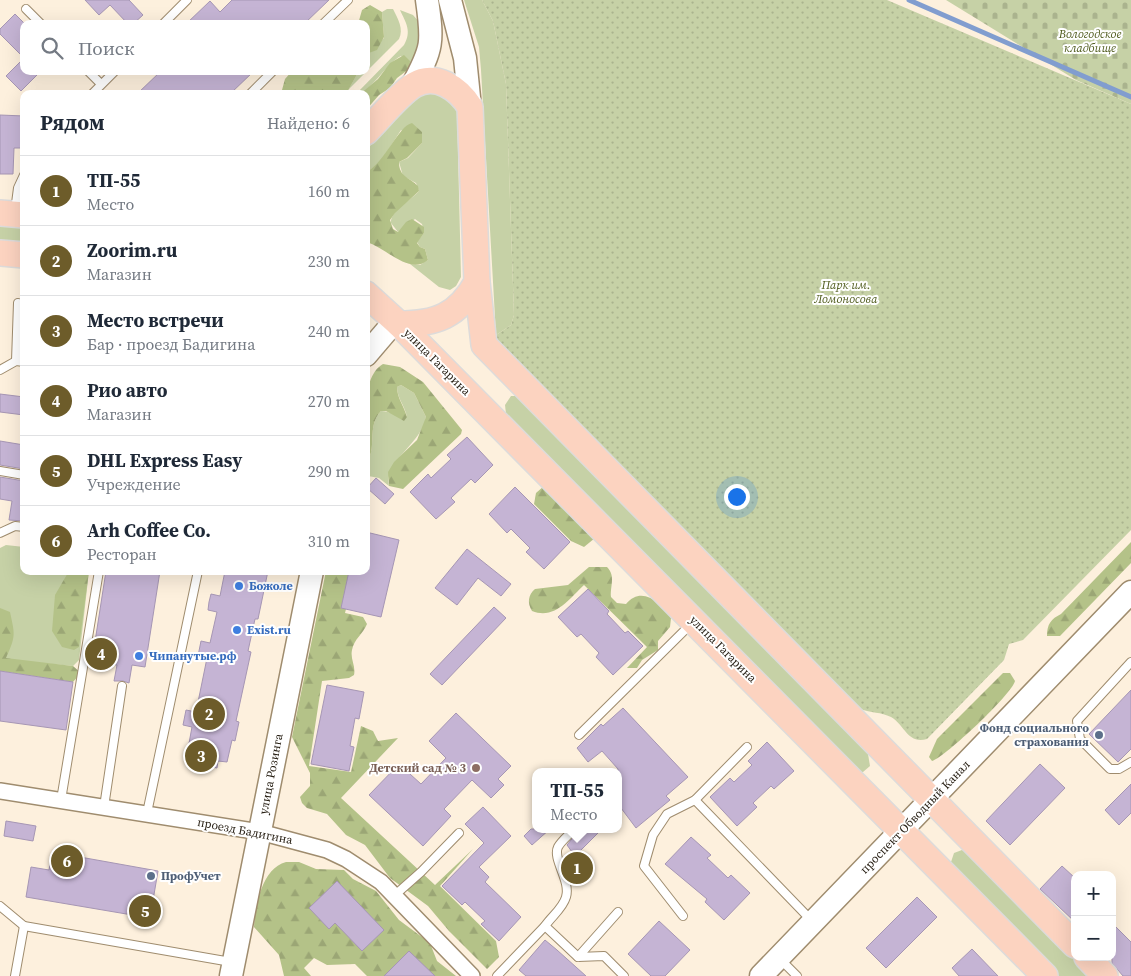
<!DOCTYPE html>
<html lang="ru">
<meta charset="utf-8">
<style>
:root{--surface:#fff;--page:#f2f2f3;--text:#1f2937;--muted:#747a83;--line:#e0e1e3;--accent:#6d5c2a}
body{margin:0;font-family:"Source Serif 4",serif;background:var(--page);color:var(--text)}
.controls{position:absolute;right:15px;bottom:15px;display:grid;overflow:hidden;border-radius:10px;box-shadow:0 5px 20px #0002}
.controls button{width:45px;height:45px;display:grid;place-items:center;padding:0;border:0;border-bottom:1px solid var(--line);background:var(--surface);color:var(--text);font:25px sans-serif}
.you{position:absolute;left:736px;top:496px;width:18px;height:18px;margin:-12px;border:4px solid #fff;border-radius:50%;background:#1a73e8;box-shadow:0 0 0 8px #1a73e833}
.badge{display:grid;place-items:center;width:32px;height:32px;border-radius:50%;background:var(--accent);color:#fff;font-size:16px;font-weight:700}
.pin{position:absolute;translate:-50% -50%;border:2px solid #fff;box-shadow:0 1px 5px #0006}
.popup{position:absolute;left:532px;top:768px;width:90px;height:65px;box-sizing:border-box;display:grid;place-content:center;border-radius:10px;background:var(--surface);filter:drop-shadow(0 1px 4px #0005);font-size:16px;white-space:nowrap;color:var(--muted)}
.popup b{font-size:19px;color:var(--text)}
.popup::after{content:'';position:absolute;left:50%;top:100%;margin-left:-10px;border:10px solid transparent;border-top-color:var(--surface)}
.list{margin:0;padding:0;list-style:none}
h2{display:flex;justify-content:space-between;align-items:center;height:65px;margin:0;padding:0 20px;font-size:21px}
h2 small{font-size:16px;font-weight:400;color:var(--muted)}
.list li{display:grid;grid-template-columns:32px 1fr auto;gap:15px;align-items:center;box-sizing:border-box;height:70px;padding:0 20px;border-top:1px solid var(--line)}
.list b{display:block;font-size:19px;white-space:nowrap}
.list p{margin:0;font-size:16px;white-space:nowrap;color:var(--muted)}
.list em{font-size:16px;font-style:normal;color:var(--muted)}
.icon{flex:none;width:28px;height:28px;fill:none;stroke:currentColor;stroke-width:2;stroke-linecap:round;stroke-linejoin:round}
.map{position:relative;flex:none;width:1131px;height:976px;overflow:hidden}
.search{position:absolute;background:var(--surface);box-shadow:0 5px 20px #0002;left:20px;top:20px;width:350px;height:55px;display:flex;align-items:center;gap:12px;box-sizing:border-box;padding:0 18px;border-radius:10px;color:var(--muted);font-size:19px}
.panel{position:absolute;background:var(--surface);box-shadow:0 5px 20px #0002;left:20px;top:90px;width:350px;height:485px;border-radius:10px}
.map>svg:first-child{display:block}
.grass{fill:#c6d1a6}
.forest{fill:url(#forest-firs)}
.cemetery{fill:url(#cemetery-stones)}
.park{fill:url(#park-dots)}
.lines{fill:none;stroke-linecap:round;stroke-linejoin:round}
.stream{stroke:#819dcf;stroke-width:5}
.building{fill:#c5b4d4;stroke:#a696b4}
.lane-casing{stroke:#9f8c6e;stroke-width:10}
.street-casing{stroke:#9f8c6e;stroke-width:18}
.secondary-casing{stroke:#9f8c6e;stroke-width:25}
.primary-casing{stroke:#dddbda;stroke-width:28}
.lane{stroke:#fff;stroke-width:8}
.street{stroke:#fff;stroke-width:15}
.secondary{stroke:#fff;stroke-width:22}
.primary{stroke:#fcd3c0;stroke-width:25}
.shop-dot{fill:#3f7fe0;stroke:#fff;stroke-width:2}
.service-dot{fill:#5c6f8a;stroke:#fff;stroke-width:2}
.education-dot{fill:#8d6e63;stroke:#fff;stroke-width:2}
.labels{text-anchor:middle;stroke-width:4;stroke-linejoin:round;paint-order:stroke}
.park-label{font-size:12px;font-style:italic;fill:#515d1f;stroke:#fff}
.street-label{font-size:12px;fill:#292116;stroke:#fff}
.shop-label{font-size:12px;font-weight:bold;fill:#366cbe;stroke:#fff;text-anchor:start}
.service-label{font-size:12px;font-weight:bold;fill:#4e5e75;stroke:#fff;text-anchor:end}
.education-label{font-size:12px;font-weight:bold;fill:#785e54;stroke:#fff;text-anchor:end}
</style>
<div class="map">
<svg width="1131" height="976" viewBox="0 0 1131 976">
<defs>
<pattern id="forest-firs" width="22" height="20" patternUnits="userSpaceOnUse" patternTransform="scale(1.25)"><rect width="22" height="20" fill="#b4c288"/><path d="M5 1l3.5 6h-7zM16 11l3.5 6h-7z" fill="#9ba675"/></pattern>
<pattern id="cemetery-stones" width="16" height="16" patternUnits="userSpaceOnUse" patternTransform="scale(1.25)"><rect width="16" height="16" fill="#c6d1a6"/><path d="M2 7V4a2 2 0 0 1 4 0v3zM10 15v-3a2 2 0 0 1 4 0v3z" fill="#aab38e"/></pattern>
<pattern id="park-dots" width="8" height="8" patternUnits="userSpaceOnUse" patternTransform="scale(1.25)"><rect width="8" height="8" fill="#c6d1a6"/><path d="M2 2h.1M6 6h.1" fill="none" stroke="#aab38e" stroke-width="1.8" stroke-linecap="round"/></pattern>
</defs>
<rect width="100%" height="100%" fill="#fdf0dd"/>
<!-- grass -->
<g class="grass">
<polygon points="464,0 482,0 493,21 506,84 514,315 511,325 496,335 481,70 479,47"/>
<path d="M387,9H393C398,19 404,29 399,39L348,90L359,71H366V54L384,38L382,12Z"/>
<path d="M400,10L413,15L420,23L419,49L410,66L401,56C386,63 370,94 356,94L404,45C412,31 406,23 400,10Z"/>
<path d="M428,92C440,93 453,98 457,111L461,277L456,286L450,290L439,287L410,264L420,265L428,260L425,249L420,247L417,242L424,233L422,224L415,219L398,232L391,223C390,211 411,200 419,191L416,183L403,176L399,162L408,158L422,143L401,130L379,164L366,172V150L418,97Z"/>
<polygon points="0,223 24,225 24,248 0,246"/>
<path d="M401,385L414,393L426,417C423,442 383,462 389,486L379,478L368,476L366,464C378,447 366,427 381,411C389,411 397,416 407,417C405,406 397,398 397,387Z"/>
<polygon points="511,396 524,396 868,754 870,766 863,772 853,772 506,414 505,405"/>
<polygon points="6,545 24,547 24,571 89,571 79,660 73,666 0,659 0,548"/>
<polygon points="962,850 974,856 1091,976 1058,976 959,875 951,862 954,853"/>
</g>
<!-- forest -->
<g class="forest">
<polygon points="370,5 382,12 384,37 377,50 366,54 366,24 358,24 362,10"/>
<polygon points="404,55 410,61 409,69 397,78 390,88 379,95 366,110 366,94 360,94 378,79 390,63"/>
<polygon points="292,71 359,71 346,94 275,94 282,90 285,79"/>
<path d="M412,123L422,132V143L407,158L399,162C399,177 409,177 418,186L419,191L395,213L390,220L393,229L398,232L406,222L412,219L424,227V233L417,243L420,247L425,249L428,260C409,276 386,247 366,242V172C385,163 398,126 412,123Z"/>
<path d="M383,364L400,367L423,382L462,430L461,434L403,489L389,486L388,472L394,462L417,440L426,417L414,393L401,385L397,387C397,398 404,406 407,417L404,421L386,411H381C366,427 378,448 366,464C366,439 358,378 383,364Z"/>
<polygon points="544,486 595,538 584,547 571,541 534,504 536,493"/>
<path d="M1131,542V563L1060,636H1047C1047,624 1051,619 1061,614Z"/>
<path d="M589,567H607C616,576 610,586 611,597L617,603L626,604C642,585 661,603 671,618L670,627L658,641V650L642,660L637,668H627L647,647L584,585C569,599 555,620 532,611C527,603 528,595 535,589L568,585Z"/>
<polygon points="69,571 89,571 79,647 74,650 62,647 52,631 55,595"/>
<path d="M326,571H350L351,589L345,613L363,617L367,624C363,634 354,639 352,650C350,659 356,666 354,675L349,678L322,681L309,766L351,772L361,726L373,731L378,741L398,738L341,798L435,885L473,849L440,886L496,941L499,957L487,969L449,931L428,906L390,878L365,845L346,835L327,814L307,808L302,803L300,797L310,786V773L292,737Z"/>
<path d="M0,608L10,612C15,635 16,636 6,658L73,666L81,673L73,682L0,671Z"/>
<path d="M1003,673H1010L1015,681C1012,694 945,757 932,761L929,757L937,739Z"/>
<path d="M286,862H299L316,869L344,870L353,879L376,891L399,920L430,943L437,961L456,976H367L355,964L327,965L314,958L304,968L311,976H284L279,955L254,927C255,906 262,868 286,862Z"/>
</g>
<!-- cemetery -->
<polygon class="cemetery" points="946,0 1131,0 1131,104 1076,80"/>
<!-- park -->
<path class="park" d="M482,0H887L1131,104V530L1023,640L1009,644L1004,660L927,739C908,745 904,724 891,717C881,712 871,713 860,709L501,348L496,335L511,325L514,315L506,84L493,21Z"/>
<g class="lines">
<!-- stream -->
<polyline class="stream" points="909,0 1131,97"/>
</g>
<!-- building -->
<g class="building">
<polygon points="85,0 129,0 143,15 133,24 128,24 110,5 99,15"/>
<polygon points="232,0 329,0 304,24 186,24 210,1 220,12"/>
<polygon points="15,14 24,23 24,71 41,71 21,91 6,76 24,58 0,34 0,29"/>
<polygon points="161,71 254,71 230,94 137,94"/>
<polygon points="0,115 24,116 24,148 14,148 13,174 0,174"/>
<polygon points="0,394 24,397 24,415 0,412"/>
<polygon points="467,437 493,465 475,483 471,479 451,498 455,502 436,519 410,492 428,474 431,478 451,459 447,455"/>
<polygon points="0,441 24,445 24,469 0,465"/>
<polygon points="0,477 24,481 24,521 9,520 12,501 0,499"/>
<polygon points="376,478 394,494 385,504 367,488"/>
<polygon points="515,487 570,542 544,569 526,552 530,548 511,529 507,533 489,514"/>
<polygon points="366,532 399,540 381,617 341,608 349,571 366,571"/>
<polygon points="467,549 511,584 501,596 478,578 457,605 435,588"/>
<polygon points="106,571 160,571 145,667 132,665 129,683 123,681 114,681 117,665 92,661"/>
<polygon points="225,571 268,571 258,619 255,619 248,651 251,652 236,721 239,722 235,741 232,740 227,762 218,761 217,768 196,764 197,756 187,754 192,727 183,725 186,710 196,712 207,658 198,656 201,641 210,643 217,612 208,610 209,602 211,594 220,596"/>
<polygon points="588,589 609,611 607,614 625,633 628,631 643,646 613,675 596,657 599,653 581,634 577,637 558,617"/>
<polygon points="494,607 506,618 442,685 430,674"/>
<polygon points="0,671 73,682 66,730 0,721"/>
<polygon points="327,685 364,692 359,719 355,718 350,746 354,747 349,771 311,764"/>
<polygon points="1131,690 1131,749 1118,762 1089,734"/>
<polygon points="623,708 688,777 666,796 670,800 636,828 618,804 618,769 602,751 588,762 577,748 601,724 603,726"/>
<polygon points="456,713 511,766 498,779 504,785 491,798 472,780 444,809 451,816 423,846 369,795 399,764 421,784 446,758 429,741"/>
<polygon points="767,742 794,771 774,789 771,786 753,803 757,807 737,826 710,797 730,778 734,782 752,765 748,761"/>
<polygon points="1040,764 1065,788 1010,845 986,821"/>
<polygon points="1131,784 1131,813 1119,825 1105,810"/>
<polygon points="483,807 511,836 479,867 489,877 485,882 521,917 499,941 481,924 485,921 465,902 462,905 442,886 484,843 465,824"/>
<polygon points="6,821 36,826 33,841 4,836"/>
<polygon points="531,829 550,829 532,845 524,836"/>
<polygon points="580,829 602,829 575,856 567,845"/>
<polygon points="691,837 711,855 707,858 728,878 731,875 750,893 724,920 705,902 707,899 665,864"/>
<polygon points="52,852 158,871 150,918 26,897 31,867 49,870"/>
<polygon points="1062,866 1075,878 1075,922 1040,889"/>
<polygon points="337,881 384,930 362,951 335,923 329,929 309,908"/>
<polygon points="917,897 937,917 886,968 866,948"/>
<polygon points="659,921 690,950 665,976 651,976 628,954"/>
<polygon points="1112,923 1131,942 1131,976 1123,976 1112,963"/>
<polygon points="545,940 557,950 586,976 526,976 519,970"/>
<polygon points="972,949 998,976 959,976 952,968"/>
<polygon points="409,951 435,976 384,976"/>
</g>
<g class="lines">
<defs>
<g id="lane">
<polyline points="26,9 41,24"/>
<polyline points="163,24 187,0"/>
<polyline points="323,24 348,0"/>
<polyline points="88,71 101,84"/>
<polyline points="92,94 115,71"/>
<polyline points="250,94 273,71"/>
<polyline points="15,211 18,188 24,175"/>
<polyline points="16,361 18,303"/>
<polyline points="0,370 16,361 24,362"/>
<polyline points="0,471 24,475"/>
<polyline points="0,533 15,526 24,527"/>
<polyline points="1131,662 1077,721 1080,739 1110,769 1119,769 1131,762"/>
<polyline points="579,735 691,624"/>
<polyline points="61,800 99,571"/>
<polyline points="695,800 812,921"/>
<polyline points="104,807 122,686"/>
<polyline points="147,813 198,571"/>
<path d="M574,829C570,834 561,841 558,847C552,859 571,881 566,897C563,908 552,916 545,926L578,957L604,956L624,976"/>
<polyline points="395,895 421,872 459,833"/>
<polyline points="0,906 24,926"/>
<polyline points="683,916 644,866 653,835 667,814 695,800 747,747"/>
<polyline points="578,957 618,912"/>
<polyline points="780,959 797,976"/>
<polyline points="15,976 24,926 231,962"/>
<polyline points="497,976 545,926"/>
</g>
<polyline id="street" points="0,791 260,832 327,850 346,859 381,882 472,976"/>
<g id="secondary">
<polyline points="450,0 465,58 470,107"/>
<path d="M412,86C433,48 433,42 427,0"/>
<polyline points="366,355 395,321"/>
<polyline points="231,976 312,571"/>
<polyline points="761,976 1131,592"/>
</g>
<g id="primary">
<path d="M366,132C380,118 398,95 414,85C436,72 459,89 470,107L477,282C458,316 436,324 399,324L366,294"/>
<polyline points="0,213 24,215"/>
<polyline points="0,253 24,255"/>
<polyline points="477,282 484,345 1075,945"/>
<polyline points="399,324 1045,976"/>
<polyline points="1087,957 1105,976"/>
</g>
</defs>
<!-- lane casing -->
<use href="#lane" class="lane-casing"/>
<!-- street casing -->
<use href="#street" class="street-casing"/>
<!-- secondary casing -->
<use href="#secondary" class="secondary-casing"/>
<!-- primary casing -->
<use href="#primary" class="primary-casing"/>
<!-- lane -->
<use href="#lane" class="lane"/>
<!-- street -->
<use href="#street" class="street"/>
<!-- secondary -->
<use href="#secondary" class="secondary"/>
<!-- primary -->
<use href="#primary" class="primary"/>
</g>
<!-- markers -->
<g class="shop-dot">
<circle cx="239" cy="586" r="5"/>
<circle cx="237" cy="630" r="5"/>
<circle cx="139" cy="656" r="5"/>
</g>
<g class="service-dot">
<circle cx="1099" cy="735" r="5"/>
<circle cx="151" cy="876" r="5"/>
</g>
<circle class="education-dot" cx="476" cy="768" r="5"/>
<g class="labels">
<!-- park labels -->
<g class="park-label">
<text x="1090" y="38">Вологодское<tspan x="1090" dy="14">кладбище</tspan></text>
<text x="846" y="289">Парк им.<tspan x="846" dy="14">Ломоносова</tspan></text>
</g>
<!-- street labels -->
<g class="street-label">
<text transform="translate(437 362) rotate(45)" y="4">улица Гагарина</text>
<text transform="translate(723 649) rotate(45)" y="4">улица Гагарина</text>
<text transform="translate(271 774) rotate(-79)" y="4">улица Розинга</text>
<text transform="translate(915 817) rotate(-46)" y="4">проспект Обводный Канал</text>
<text transform="translate(245 831) rotate(11)" y="4">проезд Бадигина</text>
</g>
<!-- shop labels -->
<g class="shop-label">
<text x="249" y="590">Божоле</text>
<text x="247" y="634">Exist.ru</text>
<text x="149" y="660">Чипанутые.рф</text>
</g>
<!-- service labels -->
<g class="service-label">
<text x="1089" y="732">Фонд социального<tspan x="1089" dy="14">страхования</tspan></text>
<text x="161" y="880" text-anchor="start">ПрофУчет</text>
</g>
<!-- education labels -->
<g class="education-label">
<text x="466" y="772">Детский сад № 3</text>
</g>
</g>
</svg>
<div class="controls">
<button>+</button>
<button>−</button>
</div>
<div class="you"></div>
<div class="pin badge" style="left:577px;top:868px">1</div>
<div class="popup"><b>ТП-55</b>Место</div>
<div class="pin badge" style="left:209px;top:714px">2</div>
<div class="pin badge" style="left:201px;top:756px">3</div>
<div class="pin badge" style="left:101px;top:654px">4</div>
<div class="pin badge" style="left:145px;top:911px">5</div>
<div class="pin badge" style="left:67px;top:861px">6</div>
<div class="search"><svg class="icon" aria-label="search" viewBox="0 0 24 24"><circle cx="10" cy="10" r="6"/><path d="M15 15l6 6"/></svg>Поиск</div>
<section class="panel">
<h2>Рядом<small>Найдено: 6</small></h2>
<ul class="list">
<li><span class="badge">1</span><div><b>ТП-55</b><p>Место</p></div><em>160 m</em></li>
<li><span class="badge">2</span><div><b>Zoorim.ru</b><p>Магазин</p></div><em>230 m</em></li>
<li><span class="badge">3</span><div><b>Место встречи</b><p>Бар · проезд Бадигина</p></div><em>240 m</em></li>
<li><span class="badge">4</span><div><b>Рио авто</b><p>Магазин</p></div><em>270 m</em></li>
<li><span class="badge">5</span><div><b>DHL Express Easy</b><p>Учреждение</p></div><em>290 m</em></li>
<li><span class="badge">6</span><div><b>Arh Coffee Co.</b><p>Ресторан</p></div><em>310 m</em></li>
</ul>
</section>
</div>
